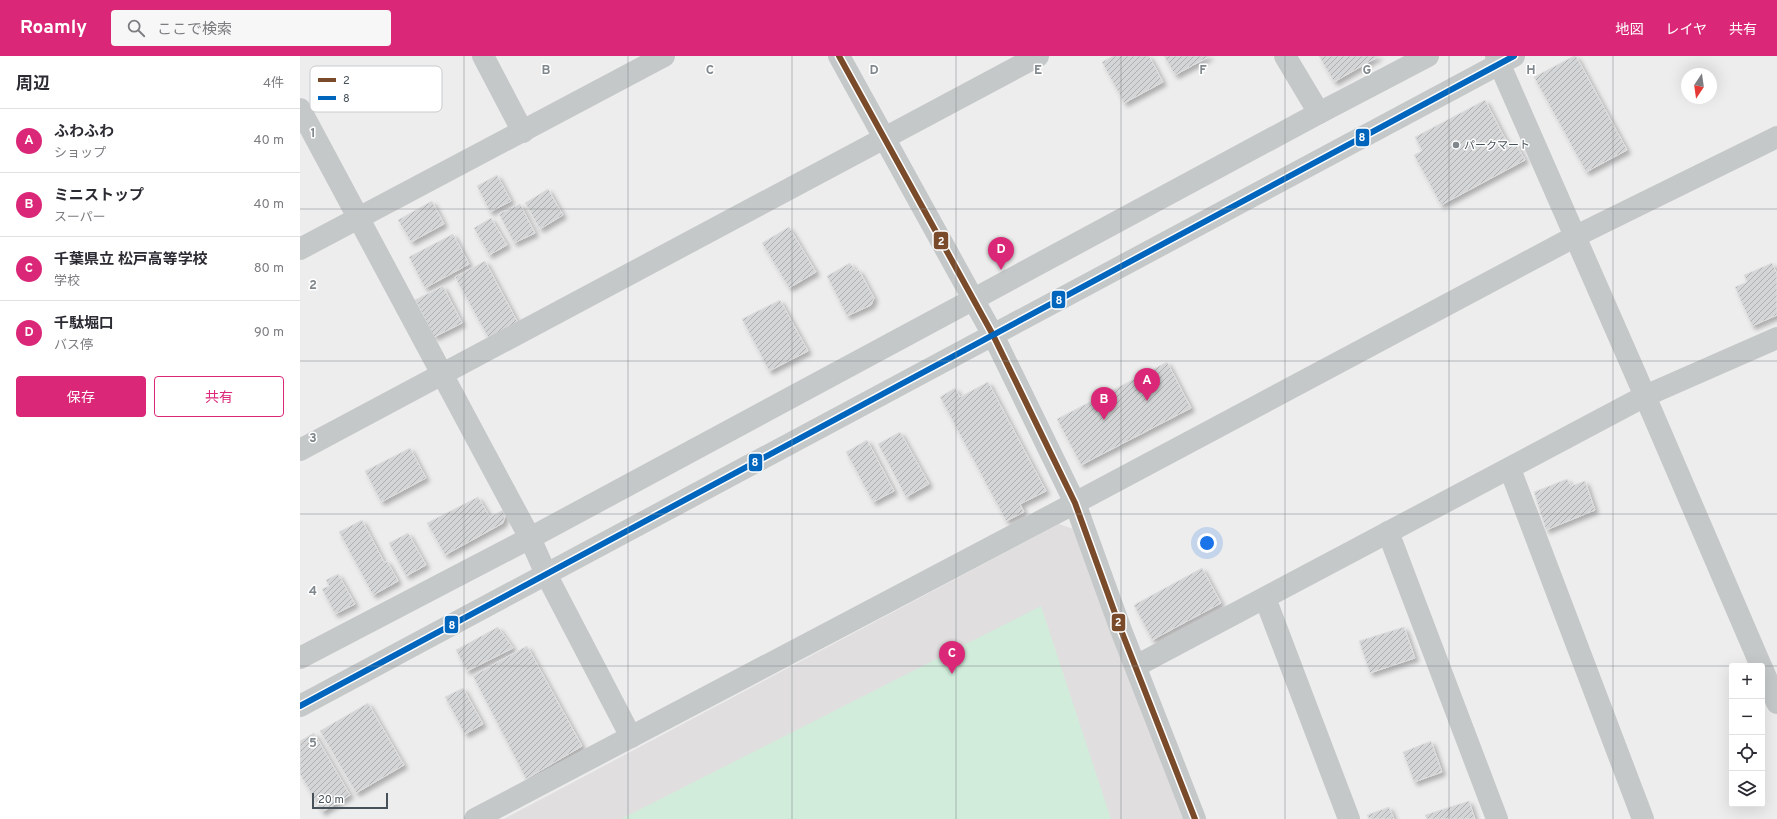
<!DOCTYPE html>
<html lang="ja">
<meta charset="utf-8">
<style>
:root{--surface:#fff;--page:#f7f7f7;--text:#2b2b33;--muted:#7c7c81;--line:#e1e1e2;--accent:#db2777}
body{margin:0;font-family:Overpass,"Noto Sans JP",sans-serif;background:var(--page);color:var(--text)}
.controls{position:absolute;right:12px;bottom:12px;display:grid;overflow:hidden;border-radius:4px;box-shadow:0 4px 16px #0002}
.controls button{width:36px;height:36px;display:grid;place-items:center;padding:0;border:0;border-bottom:1px solid var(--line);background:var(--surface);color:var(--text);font:20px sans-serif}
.compass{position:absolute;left:1381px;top:12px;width:36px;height:36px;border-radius:50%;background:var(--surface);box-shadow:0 4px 16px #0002;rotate:193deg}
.scale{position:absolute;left:12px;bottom:10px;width:76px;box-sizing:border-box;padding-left:4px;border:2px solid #465159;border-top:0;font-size:11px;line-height:14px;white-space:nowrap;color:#465159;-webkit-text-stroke:3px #fff;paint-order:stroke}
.you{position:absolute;left:907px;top:487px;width:14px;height:14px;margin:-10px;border:3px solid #fff;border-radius:50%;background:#1a73e8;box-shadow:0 0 0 6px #1a73e833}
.badge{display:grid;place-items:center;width:26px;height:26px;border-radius:50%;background:var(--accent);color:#fff;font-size:13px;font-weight:700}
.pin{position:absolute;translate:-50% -33px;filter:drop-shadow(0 1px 2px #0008)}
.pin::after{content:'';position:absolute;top:21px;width:14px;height:12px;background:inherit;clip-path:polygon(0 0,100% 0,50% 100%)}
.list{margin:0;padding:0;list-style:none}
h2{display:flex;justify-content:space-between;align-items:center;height:52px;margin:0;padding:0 16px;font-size:17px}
h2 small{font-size:13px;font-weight:400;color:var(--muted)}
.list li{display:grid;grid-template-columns:26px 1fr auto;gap:12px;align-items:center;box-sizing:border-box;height:64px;padding:0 16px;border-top:1px solid var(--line)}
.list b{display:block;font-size:15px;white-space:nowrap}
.list p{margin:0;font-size:13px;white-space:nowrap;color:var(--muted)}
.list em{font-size:13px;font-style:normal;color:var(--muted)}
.actions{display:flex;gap:8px;padding:12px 16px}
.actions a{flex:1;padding:9px 0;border:1px solid var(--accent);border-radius:4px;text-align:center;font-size:14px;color:var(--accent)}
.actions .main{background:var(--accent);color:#fff}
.icon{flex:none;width:22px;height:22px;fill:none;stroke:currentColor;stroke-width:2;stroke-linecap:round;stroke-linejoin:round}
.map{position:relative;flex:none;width:1477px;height:763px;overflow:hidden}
header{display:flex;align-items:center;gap:24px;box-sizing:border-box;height:56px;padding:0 20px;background:var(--accent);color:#fff}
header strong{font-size:19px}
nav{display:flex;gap:22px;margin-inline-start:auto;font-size:14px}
.search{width:280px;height:36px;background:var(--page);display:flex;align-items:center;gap:10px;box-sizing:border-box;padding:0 14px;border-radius:4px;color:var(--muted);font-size:15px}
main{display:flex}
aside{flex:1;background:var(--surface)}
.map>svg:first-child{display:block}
.education{fill:#e0dedf}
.grass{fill:#d2ecdb}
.building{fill:url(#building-hatch);stroke:#dfdfe0;filter:url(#shadow)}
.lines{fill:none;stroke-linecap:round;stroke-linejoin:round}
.minor{stroke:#c5c8c9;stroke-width:22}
.tertiary{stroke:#c5c8c9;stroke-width:22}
.bus-1-casing{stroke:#fff;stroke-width:9}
.bus-2-casing{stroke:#fff;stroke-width:9}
.bus-1{stroke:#7a4b2a;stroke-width:6}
.bus-2{stroke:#0065bd;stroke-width:6}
.grid{fill:none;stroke:#81888d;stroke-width:1;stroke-opacity:0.55}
.poi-dot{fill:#81888d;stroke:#fff;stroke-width:1.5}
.labels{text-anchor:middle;stroke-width:3;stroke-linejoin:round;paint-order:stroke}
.poi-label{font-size:11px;fill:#465159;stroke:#fff;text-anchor:start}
.key{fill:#fff;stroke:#c8cbcd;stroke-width:1}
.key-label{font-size:11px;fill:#465159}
.grid-label{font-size:13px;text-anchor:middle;font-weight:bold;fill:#81888d;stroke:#fff;stroke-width:3;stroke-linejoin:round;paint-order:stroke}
.line-badge{stroke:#fff;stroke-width:1.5}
.badge-label{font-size:11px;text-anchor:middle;font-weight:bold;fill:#fff}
</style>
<header>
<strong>Roamly</strong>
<div class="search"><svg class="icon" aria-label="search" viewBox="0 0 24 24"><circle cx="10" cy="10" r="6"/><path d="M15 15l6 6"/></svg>ここで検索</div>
<nav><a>地図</a><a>レイヤ</a><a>共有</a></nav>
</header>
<main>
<aside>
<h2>周辺<small>4件</small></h2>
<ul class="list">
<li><span class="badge">A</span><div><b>ふわふわ</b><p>ショップ</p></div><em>40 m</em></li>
<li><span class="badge">B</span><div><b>ミニストップ</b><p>スーパー</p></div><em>40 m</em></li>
<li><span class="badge">C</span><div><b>千葉県立 松戸高等学校</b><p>学校</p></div><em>80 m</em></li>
<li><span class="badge">D</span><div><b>千駄堀口</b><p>バス停</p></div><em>90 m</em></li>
</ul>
<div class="actions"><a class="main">保存</a><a>共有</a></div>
</aside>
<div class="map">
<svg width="1477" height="763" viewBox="0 0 1477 763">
<defs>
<pattern id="building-hatch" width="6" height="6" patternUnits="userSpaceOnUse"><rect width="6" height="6" fill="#d4d5d6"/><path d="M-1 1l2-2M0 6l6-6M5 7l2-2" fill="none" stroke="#aeafb1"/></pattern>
<filter id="shadow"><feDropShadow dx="3.5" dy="3.5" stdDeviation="2" flood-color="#0004"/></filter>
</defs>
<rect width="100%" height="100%" fill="#eeeded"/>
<!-- education -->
<polygon class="education" points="759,468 773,473 884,763 204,763"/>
<!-- grass -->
<polygon class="grass" points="741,550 811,763 321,763"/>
<!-- building -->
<g class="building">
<polygon points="813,0 849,0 863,26 824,47 802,6"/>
<polygon points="864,0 910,0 875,19"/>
<polygon points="1019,0 1079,0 1034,26"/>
<polygon points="1274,0 1276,0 1327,94 1286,116 1234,21"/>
<polygon points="1185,44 1209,90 1215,86 1225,104 1141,149 1114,99 1122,95 1115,81"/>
<polygon points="197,119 211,145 190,156 177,130"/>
<polygon points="248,133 263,159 240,173 225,147"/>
<polygon points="132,145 144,168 111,186 98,164"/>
<polygon points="220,148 235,177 214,187 199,158"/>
<polygon points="191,162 207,189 189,199 174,172"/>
<polygon points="489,171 516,216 489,232 462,187"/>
<polygon points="153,178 169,208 125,232 109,201"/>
<polygon points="185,205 218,267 189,283 155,221"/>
<polygon points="550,207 556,215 559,214 574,242 571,249 547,260 527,220"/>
<polygon points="1472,207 1477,218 1477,259 1452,270 1435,231 1447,226 1444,219"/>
<polygon points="143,230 162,267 134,281 115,244"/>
<polygon points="480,244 508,295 469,315 442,263"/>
<polygon points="867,306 891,352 781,409 757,363"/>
<polygon points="688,326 746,435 720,448 724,456 706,465 640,341 655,332 660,341"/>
<polygon points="600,376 629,428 606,441 578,388"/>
<polygon points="567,384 594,435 573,446 546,396"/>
<polygon points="110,392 126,422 81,446 65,415"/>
<polygon points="1267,423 1271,430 1285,425 1295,454 1246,474 1234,436"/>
<polygon points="178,441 190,461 203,454 205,460 203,467 145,499 127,467"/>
<polygon points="62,464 84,506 87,505 98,525 73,539 39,476"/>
<polygon points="108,477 126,509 106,520 89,487"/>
<polygon points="902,512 921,547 852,584 834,549"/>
<polygon points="38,518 55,548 35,558 22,533 29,530 26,524"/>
<polygon points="198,571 213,592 167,615 156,594"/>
<polygon points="1104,571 1115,602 1070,617 1059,585"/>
<polygon points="227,590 282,690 226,723 173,620"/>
<polygon points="163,632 183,668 165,678 145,641"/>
<polygon points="68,647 104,709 56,737 20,675"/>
<polygon points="14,677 50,739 22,756 0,718 0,685"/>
<polygon points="1131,685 1142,716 1114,726 1103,696"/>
<polygon points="1169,745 1175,763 1127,763 1125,759"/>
<polygon points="1089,751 1094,763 1069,763 1067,759"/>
</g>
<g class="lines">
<!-- minor -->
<g class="minor">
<polyline points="183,0 223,76"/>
<polyline points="539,0 693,279 775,447 821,574 895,763"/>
<polyline points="985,0 1019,57"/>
<polyline points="1196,0 1345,340 1461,610"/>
<polyline points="0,53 230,482 246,518 331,681"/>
<polyline points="0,193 364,0"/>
<polyline points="0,394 738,0"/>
<polyline points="1210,413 1343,763"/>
<polyline points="1088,476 1197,763"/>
<polyline points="965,542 1049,763"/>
<polyline points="836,610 1345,340 1477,282"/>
<polyline points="1462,612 1477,647"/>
<polyline points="175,763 775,447 1274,181 1477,81"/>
</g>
<!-- tertiary -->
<g class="tertiary">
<polyline points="0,602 230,482 1019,57 1128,0"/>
<polyline points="0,650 1214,0"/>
</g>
<defs>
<polyline id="bus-1" points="539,0 693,279 775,447 821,574 895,763"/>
<polyline id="bus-2" points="0,650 1214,0"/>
</defs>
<!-- bus-1 casing -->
<use href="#bus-1" class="bus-1-casing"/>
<!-- bus-2 casing -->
<use href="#bus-2" class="bus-2-casing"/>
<!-- bus-1 -->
<use href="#bus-1" class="bus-1"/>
<!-- bus-2 -->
<use href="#bus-2" class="bus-2"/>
</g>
<!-- grid -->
<path class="grid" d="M164,0V763M328,0V763M492,0V763M656,0V763M821,0V763M985,0V763M1149,0V763M1313,0V763M0,153H1477M0,305H1477M0,458H1477M0,610H1432M1462,610H1477"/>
<!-- markers -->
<circle class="poi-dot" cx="1156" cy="89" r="4"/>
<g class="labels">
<!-- poi labels -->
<g class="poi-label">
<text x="1164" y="93">パークマート</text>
</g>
</g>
<!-- legend -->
<rect x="10" y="10" width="132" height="46" rx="6" class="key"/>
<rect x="18" y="22" width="18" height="4" fill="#7a4b2a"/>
<rect x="18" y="40" width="18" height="4" fill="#0065bd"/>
<g class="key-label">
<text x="43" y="28">2</text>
<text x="43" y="46">8</text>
</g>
<g class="grid-label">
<text x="246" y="18">B</text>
<text x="410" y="18">C</text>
<text x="574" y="18">D</text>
<text x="738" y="18">E</text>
<text x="903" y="18">F</text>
<text x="1067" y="18">G</text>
<text x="1231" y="18">H</text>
<text x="13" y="81">1</text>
<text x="13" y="233">2</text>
<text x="13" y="386">3</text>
<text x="13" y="539">4</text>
<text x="13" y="691">5</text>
</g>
<g class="line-badge">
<rect x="1055" y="72" width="15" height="19" rx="4" fill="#0065bd"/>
<rect x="633" y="175" width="16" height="19" rx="4" fill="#7a4b2a"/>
<rect x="751" y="234" width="15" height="19" rx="4" fill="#0065bd"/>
<rect x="448" y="397" width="15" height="19" rx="4" fill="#0065bd"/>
<rect x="811" y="557" width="15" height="19" rx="4" fill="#7a4b2a"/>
<rect x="144" y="559" width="15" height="19" rx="4" fill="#0065bd"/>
</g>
<g class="badge-label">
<text x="1062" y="85">8</text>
<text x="641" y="189">2</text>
<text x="759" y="248">8</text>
<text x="455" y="410">8</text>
<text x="818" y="570">2</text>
<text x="152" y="573">8</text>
</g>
</svg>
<div class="controls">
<button>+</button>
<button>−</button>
<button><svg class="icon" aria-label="locate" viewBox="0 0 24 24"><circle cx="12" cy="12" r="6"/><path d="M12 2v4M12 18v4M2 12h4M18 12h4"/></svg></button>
<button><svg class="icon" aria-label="layers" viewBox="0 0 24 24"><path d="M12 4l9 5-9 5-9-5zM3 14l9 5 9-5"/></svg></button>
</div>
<svg class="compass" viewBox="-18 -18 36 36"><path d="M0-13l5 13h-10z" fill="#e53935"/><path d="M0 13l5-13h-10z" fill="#7c7c81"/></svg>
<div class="scale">20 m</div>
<div class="you"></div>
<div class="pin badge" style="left:847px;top:345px">A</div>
<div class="pin badge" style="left:804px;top:364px">B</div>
<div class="pin badge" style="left:652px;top:618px">C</div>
<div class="pin badge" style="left:701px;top:214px">D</div>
</div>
</main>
